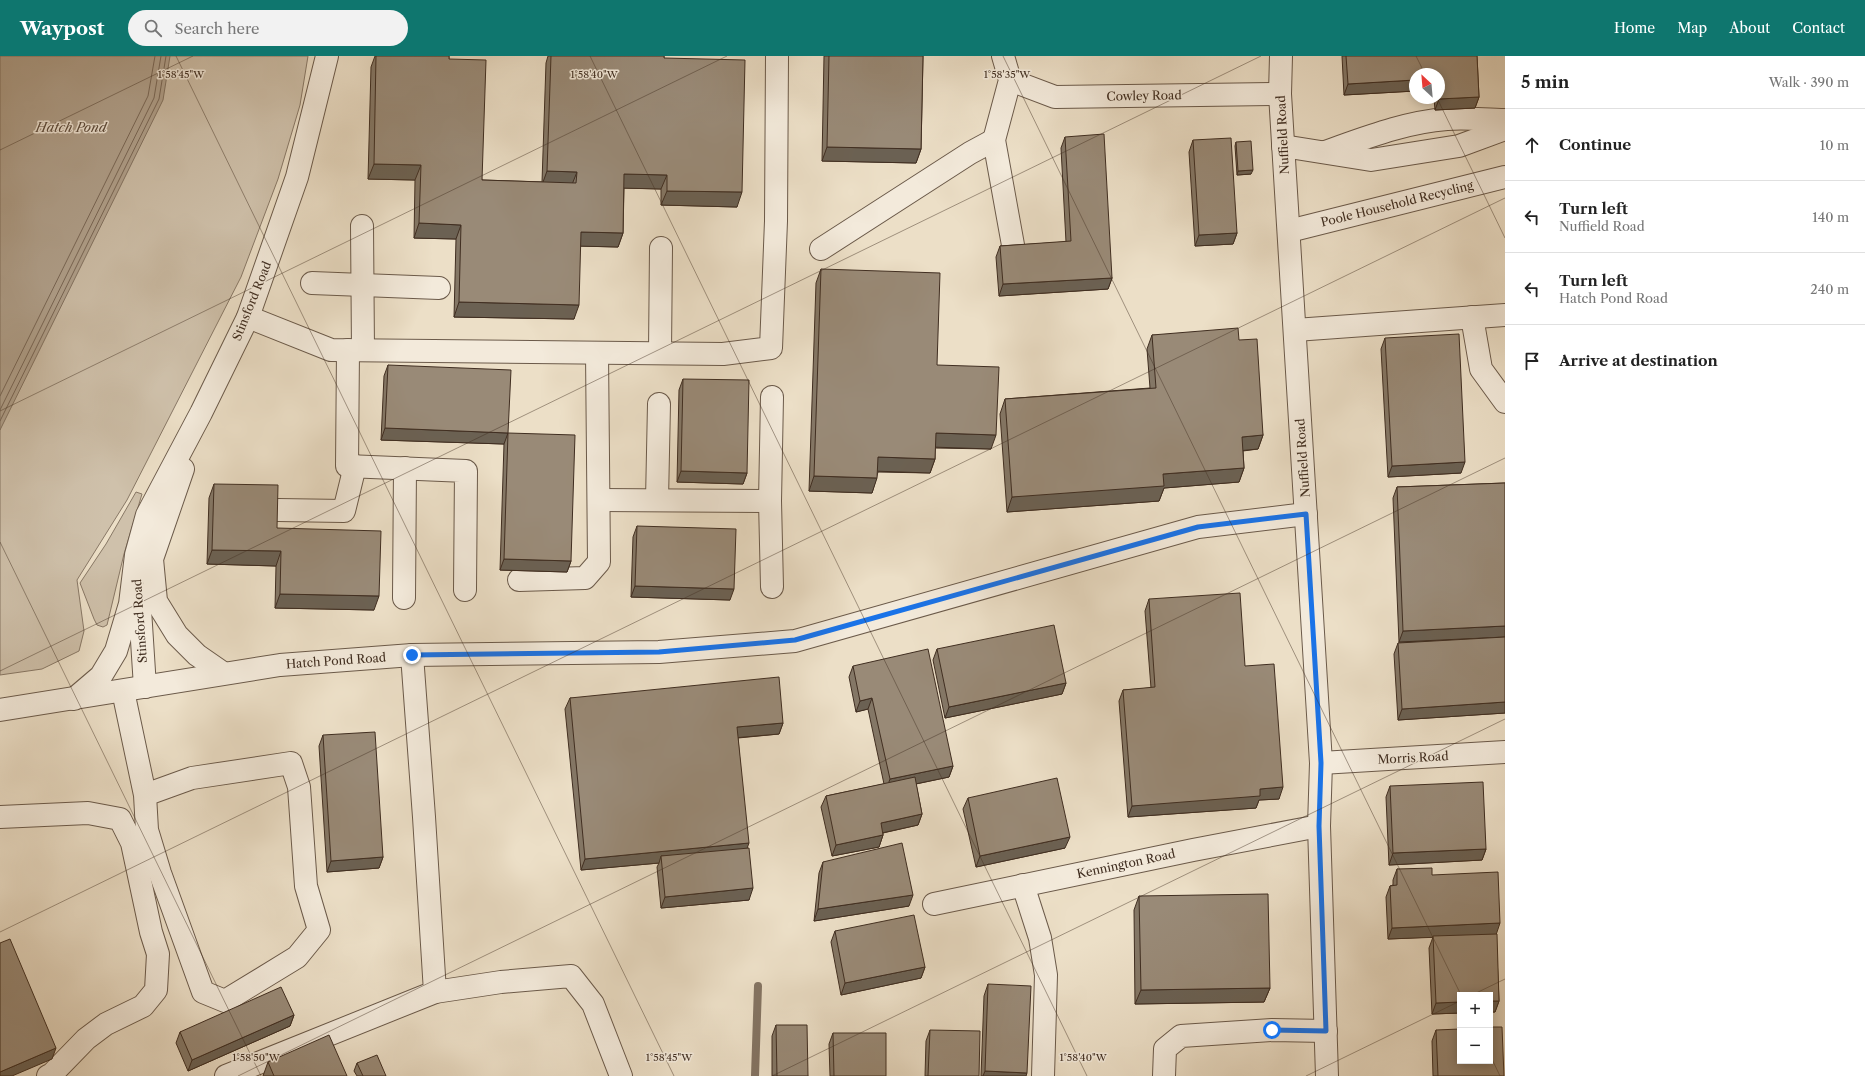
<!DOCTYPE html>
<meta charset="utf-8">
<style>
:root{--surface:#fff;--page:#f2f2f2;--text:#222;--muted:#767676;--line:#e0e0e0;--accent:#0f766e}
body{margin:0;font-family:"Libre Caslon Text",serif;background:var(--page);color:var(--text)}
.controls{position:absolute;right:12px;bottom:12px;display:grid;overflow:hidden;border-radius:0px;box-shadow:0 2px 10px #0003}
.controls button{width:36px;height:36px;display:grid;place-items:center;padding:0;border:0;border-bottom:1px solid var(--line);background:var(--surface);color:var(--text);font:20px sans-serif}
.compass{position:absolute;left:1409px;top:12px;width:36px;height:36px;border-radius:50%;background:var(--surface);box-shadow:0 2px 10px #0003;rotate:334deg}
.stop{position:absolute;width:12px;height:12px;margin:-9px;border:3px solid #1a73e8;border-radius:50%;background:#fff}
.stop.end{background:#1a73e8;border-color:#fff;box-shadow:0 1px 4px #0008}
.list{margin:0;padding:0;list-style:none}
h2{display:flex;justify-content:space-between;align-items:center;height:52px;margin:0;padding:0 16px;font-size:17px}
h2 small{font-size:13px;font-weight:400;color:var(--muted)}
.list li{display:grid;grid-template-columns:26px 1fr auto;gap:12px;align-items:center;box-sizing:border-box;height:72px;padding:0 16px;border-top:1px solid var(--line)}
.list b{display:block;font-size:15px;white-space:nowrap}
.list p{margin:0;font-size:13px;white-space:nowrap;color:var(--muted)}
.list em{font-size:13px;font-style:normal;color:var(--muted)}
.icon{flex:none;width:22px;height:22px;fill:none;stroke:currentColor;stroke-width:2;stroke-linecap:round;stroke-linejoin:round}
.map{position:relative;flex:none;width:1505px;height:1020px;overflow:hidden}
header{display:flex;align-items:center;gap:24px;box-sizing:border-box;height:56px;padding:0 20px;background:var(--accent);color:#fff}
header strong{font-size:19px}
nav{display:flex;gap:22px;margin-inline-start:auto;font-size:14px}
.search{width:280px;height:36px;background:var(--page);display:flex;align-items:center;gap:10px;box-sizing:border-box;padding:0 14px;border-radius:22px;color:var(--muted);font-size:15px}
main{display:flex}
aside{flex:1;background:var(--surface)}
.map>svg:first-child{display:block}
.green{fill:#cfc1ab;stroke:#887866}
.water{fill:#b2a38f;stroke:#847463}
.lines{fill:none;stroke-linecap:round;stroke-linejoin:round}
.shore{stroke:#796858;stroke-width:1}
.stream{stroke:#847463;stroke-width:8}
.minor-casing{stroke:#6b5a4a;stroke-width:24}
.minor{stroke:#f3eadb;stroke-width:22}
.wall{fill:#847766;stroke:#402e21}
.shaded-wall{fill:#6b6153;stroke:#402e21}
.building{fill:#998a77;stroke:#402e21}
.route{stroke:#1a73e8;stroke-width:5}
.ticks{fill:none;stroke:#402e21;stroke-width:1;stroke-opacity:0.45}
.labels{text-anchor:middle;stroke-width:3;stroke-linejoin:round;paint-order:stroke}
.street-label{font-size:12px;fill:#402e21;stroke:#f3eadb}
.water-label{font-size:13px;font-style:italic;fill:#5c4b3c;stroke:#f3eadb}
.ticks-label{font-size:10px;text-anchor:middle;fill:#402e21;stroke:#f3eadb;stroke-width:3;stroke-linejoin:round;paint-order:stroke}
</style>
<header>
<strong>Waypost</strong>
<div class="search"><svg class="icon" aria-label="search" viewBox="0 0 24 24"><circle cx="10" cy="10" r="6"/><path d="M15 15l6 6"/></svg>Search here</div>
<nav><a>Home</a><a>Map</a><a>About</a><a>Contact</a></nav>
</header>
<main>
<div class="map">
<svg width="1505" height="1020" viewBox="0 0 1505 1020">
<rect width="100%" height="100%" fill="#ecdfc7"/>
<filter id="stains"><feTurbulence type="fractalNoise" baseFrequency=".005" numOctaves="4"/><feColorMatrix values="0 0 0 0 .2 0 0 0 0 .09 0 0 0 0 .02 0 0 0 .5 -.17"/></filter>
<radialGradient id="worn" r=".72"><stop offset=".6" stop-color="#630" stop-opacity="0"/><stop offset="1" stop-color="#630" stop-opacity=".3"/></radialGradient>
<!-- green -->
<g class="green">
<polygon points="0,0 308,0 300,49 278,123 241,221 127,444 77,524 84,575 79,595 42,613 0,619"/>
<polygon points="136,436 142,438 124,498 107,569 103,571 97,569 94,563 80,527 106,488"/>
</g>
<!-- water -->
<polygon class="water" points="0,0 170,0 163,44 0,374"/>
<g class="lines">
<!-- shore -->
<g class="shore">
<polyline points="0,340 148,40 155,0"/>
<polyline points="0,354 154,42 161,0"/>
<polyline points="0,365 159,43 166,0"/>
</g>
<!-- stream -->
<polyline class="stream" points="755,1020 758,930"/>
<defs>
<g id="minor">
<polyline points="1003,0 1010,24 994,84 1013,189"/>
<polyline points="1281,0 1280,38 1321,707 1319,770 1327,1020"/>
<polyline points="1010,24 1055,41 1280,38"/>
<polyline points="1283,90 1371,104 1459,90 1505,73"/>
<path d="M1325,96C1365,82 1405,66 1447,63C1466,61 1486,64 1505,64"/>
<polyline points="362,170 363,294"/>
<polyline points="1289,175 1505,121"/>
<polyline points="821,193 970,97 994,84"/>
<polyline points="312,227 439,232"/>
<polyline points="248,261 331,294 723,298 771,292 776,165 777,0"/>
<polyline points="1472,261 1481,313 1505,346"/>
<polyline points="1295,274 1505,259"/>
<polyline points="348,294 347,410 466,415 465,534"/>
<polyline points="660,297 661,192"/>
<polyline points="183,413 152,503 156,545 177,579 197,599 223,617"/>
<polyline points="599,444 770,445 772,341"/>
<polyline points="657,444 659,348"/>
<polyline points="770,445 772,531"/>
<polyline points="278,454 344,455 355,410"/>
<polyline points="519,524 585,522 599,506 597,297"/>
<polyline points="139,538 145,631"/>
<polyline points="404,542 405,412"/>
<polyline points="123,635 145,739 192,722 291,707 299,731 306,830 319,874 297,901 225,945 203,936 160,817 147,774 145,739"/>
<polyline points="74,643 101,620 116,595 130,548 136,499 147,459 201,357 248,261 297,121 327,0"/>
<polyline points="0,654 280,609 412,599 659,596 795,585 1198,471 1306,458"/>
<polyline points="1321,707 1505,696"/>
<polyline points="0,761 88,757 120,763 132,787 151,876 158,898 156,934 143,950 106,968 86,983 52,1018 48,1020"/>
<polyline points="1023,829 1040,882 1046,919 1043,1020"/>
<polyline points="934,848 1193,794 1319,770"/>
<polyline points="435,936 501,926 571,920 593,948 621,1020"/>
<polyline points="226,1020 435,936 424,761 412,599"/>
<polyline points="1164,1020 1165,993 1181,980 1272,974 1326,975"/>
</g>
</defs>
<!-- minor casing -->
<use href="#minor" class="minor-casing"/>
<!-- minor -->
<use href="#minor" class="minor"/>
</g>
<!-- wall -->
<g class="wall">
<polygon points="375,0 449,0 449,3 482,124 542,126 546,7 548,0 664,0 664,2 737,151 661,149 661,133 624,132 623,177 618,191 580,190 574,263 454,261 456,183 414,182 415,124 368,123 371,11"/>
<polygon points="824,0 923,0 921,93 916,107 822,105"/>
<polygon points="1342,0 1477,0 1479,41 1475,52 1435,54 1434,42 1439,42 1439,18 1415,18 1415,35 1344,39"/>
<polygon points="1065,81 1112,222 1108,233 999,240 996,201 1000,190 1066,186 1061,92"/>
<polygon points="1193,84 1237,177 1233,188 1195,190 1189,96"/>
<polygon points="1236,86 1251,118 1237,119 1235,90"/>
<polygon points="821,213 937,309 991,393 935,392 935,403 930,417 878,416 872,437 809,435 816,227"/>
<polygon points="1152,279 1239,284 1263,379 1258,393 1243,395 1244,412 1239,426 1164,432 1159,445 1007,456 1000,358 1005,343 1150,332 1147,293"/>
<polygon points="1385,282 1461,417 1388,421 1381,293"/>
<polygon points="388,309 508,377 571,505 567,516 500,514 504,388 381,384 384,320"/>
<polygon points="683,323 747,417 743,428 677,426 679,334"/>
<polygon points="1505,427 1505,657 1398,664 1394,598 1398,587 1471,583 1399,586 1393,442 1397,431"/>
<polygon points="214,428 277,472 374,554 275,552 276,510 207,508 209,442"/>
<polygon points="637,470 730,544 631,541 633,481"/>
<polygon points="1149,543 1245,610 1279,743 1259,744 1256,752 1128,761 1119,645 1123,634 1151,632 1145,555"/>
<polygon points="937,593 1066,627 1062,638 945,662 933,604"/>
<polygon points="853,610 953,710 949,721 916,728 922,758 918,769 883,777 883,779 879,791 832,800 821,751 826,740 884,728 868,653 856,656 849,621"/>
<polygon points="570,642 783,667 779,678 738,682 747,792 749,844 661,852 657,811 659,807 581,814 565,653"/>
<polygon points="323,679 383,801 379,812 327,816 319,690"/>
<polygon points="1390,730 1486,793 1482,804 1389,809 1386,741"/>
<polygon points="968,742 1065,792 976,811 963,753"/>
<polygon points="823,806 909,850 814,865 819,817"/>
<polygon points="1397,813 1432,819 1496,878 1499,945 1495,956 1490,956 1490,939 1460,939 1460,957 1432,958 1429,892 1433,881 1388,883 1386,841 1390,830 1393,829 1393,824"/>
<polygon points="1139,840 1270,932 1264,946 1135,948 1134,854"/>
<polygon points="835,875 925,911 921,922 841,939 831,886"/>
<polygon points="988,928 1026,1020 981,1020 984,940"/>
<polygon points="294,959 290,970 188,1015 176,987 180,976"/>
<polygon points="776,969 808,1020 772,1020 772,980"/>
<polygon points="930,974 979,1020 925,1020 926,985"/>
<polygon points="1436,974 1504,1020 1433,1020 1432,985"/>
<polygon points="833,977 886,1020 830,1020 829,988"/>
<polygon points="268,1006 347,1020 263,1020"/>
<polygon points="357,1007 386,1020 357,1020 354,1015"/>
</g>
<!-- shaded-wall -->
<g class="shaded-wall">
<polygon points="1415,24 1415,35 1344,39 1348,28"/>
<polygon points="1479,41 1475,52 1435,54 1439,43"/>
<polygon points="827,91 921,93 916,107 822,105"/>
<polygon points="374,108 421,109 415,124 368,123"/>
<polygon points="1253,114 1251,118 1237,119 1238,115"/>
<polygon points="547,115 577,116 571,131 542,129"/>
<polygon points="624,118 667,119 661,133 619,132"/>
<polygon points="667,135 742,136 737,151 661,149"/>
<polygon points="419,167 461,169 456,183 414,182"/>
<polygon points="581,176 623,177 618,191 576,190"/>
<polygon points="1237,177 1233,188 1195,190 1199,179"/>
<polygon points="1112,222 1108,233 999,240 1003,228"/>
<polygon points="459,246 579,249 574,263 454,261"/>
<polygon points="385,372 508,377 504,388 381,384"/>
<polygon points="936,377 996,379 991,393 931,391"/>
<polygon points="1263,379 1258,393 1237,395 1242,381"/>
<polygon points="878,401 935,403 930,417 873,415"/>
<polygon points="1465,406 1461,417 1388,421 1392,410"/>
<polygon points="1244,412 1239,426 1164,432 1159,445 1007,456 1012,441 1163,418"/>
<polygon points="681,415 747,417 743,428 677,426"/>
<polygon points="814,420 877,422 872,437 809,435"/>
<polygon points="212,494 281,495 276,510 207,508"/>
<polygon points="504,503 571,505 567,516 500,514"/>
<polygon points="635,530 734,533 730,544 631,541"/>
<polygon points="280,538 379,540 374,554 275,552"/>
<polygon points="1505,570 1505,581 1399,586 1403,575"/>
<polygon points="1066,627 1062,638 945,662 949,651"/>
<polygon points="872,642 868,653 856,656 860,645"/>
<polygon points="1505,646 1505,657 1398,664 1402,653"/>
<polygon points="783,667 779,678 733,682 737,671"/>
<polygon points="953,710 949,721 886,734 890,723"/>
<polygon points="1283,731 1279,743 1259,744 1256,752 1128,761 1132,750 1260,733"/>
<polygon points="922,758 918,769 877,778 881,767"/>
<polygon points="883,779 879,791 832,800 836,789"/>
<polygon points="1070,781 1065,792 976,811 980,800"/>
<polygon points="749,787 745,798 661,800 659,807 581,814 585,803"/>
<polygon points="1486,793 1482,804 1389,809 1393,797"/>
<polygon points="383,801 379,812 327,816 331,805"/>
<polygon points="753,832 749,844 661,852 665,841"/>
<polygon points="913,839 909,850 814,865 818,853"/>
<polygon points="1500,867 1496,879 1388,883 1392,872"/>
<polygon points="925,911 921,922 841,939 845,927"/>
<polygon points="1270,932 1264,946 1135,948 1141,934"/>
<polygon points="1490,945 1499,945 1495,956 1490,956"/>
<polygon points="1460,946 1460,957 1432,958 1436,947"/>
<polygon points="294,959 290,970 188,1015 192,1004"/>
<polygon points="56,992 52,1003 12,1020 0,1020 0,1016"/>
<polygon points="985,1015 1027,1017 1026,1020 983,1020"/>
</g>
<!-- building -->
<g class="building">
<polygon points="376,0 449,0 449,3 486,4 482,124 576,127 577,116 547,115 551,0 664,0 664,2 745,4 742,136 667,135 667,119 624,118 623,177 581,176 579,249 459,246 461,169 419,167 421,109 374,108"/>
<polygon points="829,0 923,0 921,93 827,91"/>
<polygon points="1346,0 1477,0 1479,41 1439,43 1439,18 1415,18 1415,24 1348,28"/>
<polygon points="1104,78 1112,222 1003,228 1000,190 1071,185 1065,81"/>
<polygon points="1231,82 1237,177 1199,179 1193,84"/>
<polygon points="1251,85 1253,114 1238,115 1236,86"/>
<polygon points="821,213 940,217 937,309 999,311 996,379 936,377 935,403 878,401 877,422 814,420"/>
<polygon points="1238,272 1239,284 1257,283 1263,379 1242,381 1244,412 1163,418 1164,430 1012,441 1005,343 1156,332 1152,279"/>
<polygon points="1459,278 1465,406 1392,410 1385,282"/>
<polygon points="388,309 511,314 508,377 385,372"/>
<polygon points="683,323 749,324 747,417 681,415"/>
<polygon points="508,377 575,379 571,505 504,503"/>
<polygon points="1505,427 1505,570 1403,575 1397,431"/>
<polygon points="214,428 278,429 277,472 381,475 379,540 280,538 281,495 212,494"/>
<polygon points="637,470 736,473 734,533 635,530"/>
<polygon points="1240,537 1245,610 1274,608 1283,731 1260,733 1260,740 1132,750 1123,634 1155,631 1149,543"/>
<polygon points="1054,569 1066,627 949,651 937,593"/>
<polygon points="1505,581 1505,646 1402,653 1398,587"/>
<polygon points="928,593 953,710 890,723 872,642 860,645 853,610"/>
<polygon points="779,621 783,667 737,671 749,787 585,803 570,642"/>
<polygon points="375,676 383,801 331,805 323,679"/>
<polygon points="915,721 922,758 881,767 883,779 836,789 826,740"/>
<polygon points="1057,722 1070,781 980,800 968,742"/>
<polygon points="1483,726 1486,793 1393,797 1390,730"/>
<polygon points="902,787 913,839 818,853 823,806"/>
<polygon points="749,792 753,832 665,841 661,800"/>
<polygon points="1432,812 1432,819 1498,816 1500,867 1392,872 1390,830 1397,829 1397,813"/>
<polygon points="1268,838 1270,932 1141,934 1139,840"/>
<polygon points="914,859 925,911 845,927 835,875"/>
<polygon points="1497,878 1499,945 1490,945 1490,939 1460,939 1460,946 1436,947 1433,880"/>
<polygon points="10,883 56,992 0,1016 0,887"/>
<polygon points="988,928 1031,930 1027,1017 985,1015"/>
<polygon points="281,931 294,959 192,1004 180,976"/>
<polygon points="776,969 807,969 808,1020 777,1020"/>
<polygon points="1490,971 1502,971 1504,1020 1438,1020 1436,974 1460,973 1460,1005 1490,1005"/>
<polygon points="930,974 980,975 979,1020 928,1020"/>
<polygon points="833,977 886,977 886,1020 834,1020"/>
<polygon points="329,979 347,1020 274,1020 268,1006"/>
<polygon points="377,999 386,1020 363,1020 357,1007"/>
</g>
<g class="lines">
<!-- route -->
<polyline class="route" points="412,599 659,596 795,584 1198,471 1306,458 1321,707 1319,770 1326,975 1272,974"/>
</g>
<!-- ticks -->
<path class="ticks" d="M176,0L674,1020M590,0L1087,1020M1003,0L1461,939M1416,0L1425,18M1437,42L1505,182M0,94L193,0M0,355L727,0M0,486L261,1020M0,615L1261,0M0,876L1505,142M1472,939L1505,923M1490,999L1500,1020M238,1020L1505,402M772,1020L1505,663M1306,1020L1460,945"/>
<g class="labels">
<!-- street labels -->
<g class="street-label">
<text transform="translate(1144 40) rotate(-1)" y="4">Cowley Road</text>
<text transform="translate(1283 79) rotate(-93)" y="4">Nuffield Road</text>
<text transform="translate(1397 148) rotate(-14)" y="4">Poole Household Recycling</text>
<text transform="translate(252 245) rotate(-68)" y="4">Stinsford Road</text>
<text transform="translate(1303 402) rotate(-94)" y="4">Nuffield Road</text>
<text transform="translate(140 565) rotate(-94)" y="4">Stinsford Road</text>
<text transform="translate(336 605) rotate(-4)" y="4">Hatch Pond Road</text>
<text transform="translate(1413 702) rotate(-3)" y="4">Morris Road</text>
<text transform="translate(1126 808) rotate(-12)" y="4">Kennington Road</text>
</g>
<!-- water labels -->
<g class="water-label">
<text x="71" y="76">Hatch Pond</text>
</g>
</g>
<g class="ticks-label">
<text x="181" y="22">1°58'45"W</text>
<text x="594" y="22">1°58'40"W</text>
<text x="1007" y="22">1°58'35"W</text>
<text x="256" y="1005">1°58'50"W</text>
<text x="669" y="1005">1°58'45"W</text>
<text x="1083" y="1005">1°58'40"W</text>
</g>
<rect width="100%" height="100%" filter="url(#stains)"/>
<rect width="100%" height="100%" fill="url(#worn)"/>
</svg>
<div class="controls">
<button>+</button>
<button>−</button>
</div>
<svg class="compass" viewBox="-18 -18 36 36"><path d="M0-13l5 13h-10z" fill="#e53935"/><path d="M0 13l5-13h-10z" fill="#767676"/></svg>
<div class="stop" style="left:1272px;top:974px"></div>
<div class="stop end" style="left:412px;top:599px"></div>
</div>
<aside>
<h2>5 min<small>Walk · 390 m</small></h2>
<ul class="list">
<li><svg class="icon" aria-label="ahead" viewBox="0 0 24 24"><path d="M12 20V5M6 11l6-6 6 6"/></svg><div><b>Continue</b></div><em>10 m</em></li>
<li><svg class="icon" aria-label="left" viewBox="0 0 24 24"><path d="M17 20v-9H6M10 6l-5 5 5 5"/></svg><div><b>Turn left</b><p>Nuffield Road</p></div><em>140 m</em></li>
<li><svg class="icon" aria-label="left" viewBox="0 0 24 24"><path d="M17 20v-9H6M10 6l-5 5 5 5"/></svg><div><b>Turn left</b><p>Hatch Pond Road</p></div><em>240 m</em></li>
<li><svg class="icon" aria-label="arrive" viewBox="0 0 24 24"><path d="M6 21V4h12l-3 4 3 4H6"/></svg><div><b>Arrive at destination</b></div></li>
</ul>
</aside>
</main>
